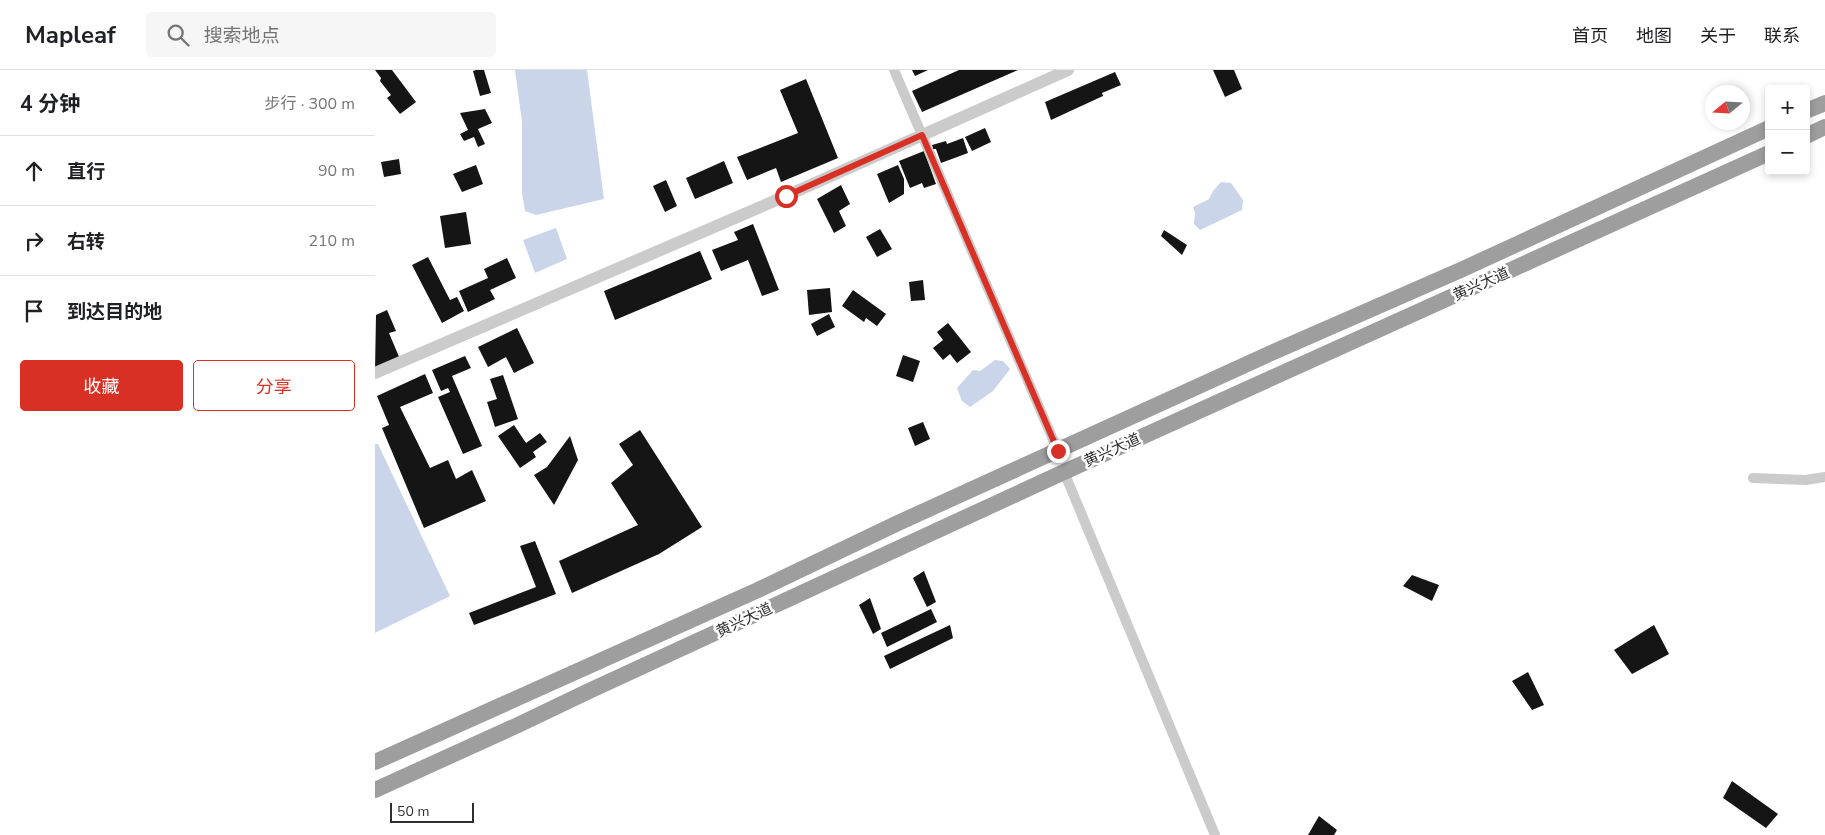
<!DOCTYPE html>
<html lang="zh">
<meta charset="utf-8">
<style>
:root{--surface:#fff;--page:#f6f6f6;--text:#202124;--muted:#757577;--line:#e0e0e0;--accent:#d93025}
body{margin:0;font-family:"Nunito Sans","Noto Sans SC",sans-serif;background:var(--page);color:var(--text)}
.controls{position:absolute;right:15px;top:15px;display:grid;overflow:hidden;border-radius:5px;box-shadow:0 2px 8px #0003}
.controls button{width:45px;height:45px;display:grid;place-items:center;padding:0;border:0;border-bottom:1px solid var(--line);background:var(--surface);color:var(--text);font:25px sans-serif}
.compass{position:absolute;left:1330px;top:15px;width:45px;height:45px;border-radius:50%;background:var(--surface);box-shadow:0 2px 8px #0003;rotate:252deg}
.scale{position:absolute;left:15px;bottom:12px;width:84px;box-sizing:border-box;padding-left:5px;border:2px solid #2e2e2e;border-top:0;font-size:14px;line-height:18px;white-space:nowrap;color:#2e2e2e;-webkit-text-stroke:4px #fff;paint-order:stroke}
.stop{position:absolute;width:15px;height:15px;margin:-11px;border:4px solid #d93025;border-radius:50%;background:#fff}
.stop.end{background:#d93025;border-color:#fff;box-shadow:0 1px 5px #0008}
.list{margin:0;padding:0;list-style:none}
h2{display:flex;justify-content:space-between;align-items:center;height:65px;margin:0;padding:0 20px;font-size:21px}
h2 small{font-size:16px;font-weight:400;color:var(--muted)}
.list li{display:grid;grid-template-columns:32px 1fr auto;gap:15px;align-items:center;box-sizing:border-box;height:70px;padding:0 20px;border-top:1px solid var(--line)}
.list b{display:block;font-size:19px;white-space:nowrap}
.list em{font-size:16px;font-style:normal;color:var(--muted)}
.actions{display:flex;gap:10px;padding:15px 20px}
.actions a{flex:1;padding:11px 0;border:1px solid var(--accent);border-radius:5px;text-align:center;font-size:18px;color:var(--accent)}
.actions .main{background:var(--accent);color:#fff}
.icon{flex:none;width:28px;height:28px;fill:none;stroke:currentColor;stroke-width:2;stroke-linecap:round;stroke-linejoin:round}
.map{position:relative;flex:none;width:1450px;height:765px;overflow:hidden}
header{display:flex;align-items:center;gap:30px;box-sizing:border-box;height:70px;padding:0 25px;background:var(--surface);border-bottom:1px solid var(--line)}
header strong{font-size:24px}
nav{display:flex;gap:28px;margin-inline-start:auto;font-size:18px}
.search{width:350px;height:45px;background:var(--page);display:flex;align-items:center;gap:12px;box-sizing:border-box;padding:0 18px;border-radius:5px;color:var(--muted);font-size:19px}
main{display:flex}
aside{flex:1;background:var(--surface)}
.map>svg:first-child{display:block}
.water{fill:#cad5ea}
.building{fill:#151515}
.lines{fill:none;stroke-linecap:round;stroke-linejoin:round}
.minor{stroke:#cbcbcb;stroke-width:10}
.tertiary{stroke:#cbcbcb;stroke-width:12}
.trunk{stroke:#9e9e9e;stroke-width:16}
.route{stroke:#d93025;stroke-width:6}
.labels{text-anchor:middle;stroke-width:5;stroke-linejoin:round;paint-order:stroke}
.street-label{font-size:15px;fill:#2e2e2e;stroke:#fff}
</style>
<header>
<strong>Mapleaf</strong>
<div class="search"><svg class="icon" aria-label="search" viewBox="0 0 24 24"><circle cx="10" cy="10" r="6"/><path d="M15 15l6 6"/></svg>搜索地点</div>
<nav><a>首页</a><a>地图</a><a>关于</a><a>联系</a></nav>
</header>
<main>
<aside>
<h2>4 分钟<small>步行 · 300 m</small></h2>
<ul class="list">
<li><svg class="icon" aria-label="ahead" viewBox="0 0 24 24"><path d="M12 20V5M6 11l6-6 6 6"/></svg><div><b>直行</b></div><em>90 m</em></li>
<li><svg class="icon" aria-label="right" viewBox="0 0 24 24"><path d="M7 20v-9h11M14 6l5 5-5 5"/></svg><div><b>右转</b></div><em>210 m</em></li>
<li><svg class="icon" aria-label="arrive" viewBox="0 0 24 24"><path d="M6 21V4h12l-3 4 3 4H6"/></svg><div><b>到达目的地</b></div></li>
</ul>
<div class="actions"><a class="main">收藏</a><a>分享</a></div>
</aside>
<div class="map">
<svg width="1450" height="765" viewBox="0 0 1450 765">
<rect width="100%" height="100%" fill="#fff"/>
<!-- water -->
<g class="water">
<polygon points="140,0 212,0 229,129 161,145 150,141 147,123 147,52"/>
<polygon points="846,112 856,113 868,130 867,140 825,160 819,154 820,143 818,137 834,129 838,121"/>
<polygon points="181,158 192,189 160,203 148,170"/>
<polygon points="620,290 628,291 635,299 618,321 595,337 587,331 582,318 598,300 605,301"/>
<polygon points="0,374 3,374 75,526 0,563"/>
</g>
<!-- building -->
<g class="building">
<polygon points="0,0 17,0 41,32 25,44 12,28 16,25 5,11 6,8"/>
<polygon points="101,0 109,0 116,23 105,26 98,1"/>
<polygon points="537,0 553,0 540,6"/>
<polygon points="584,0 643,0 547,42 537,21"/>
<polygon points="838,0 859,0 867,19 850,27"/>
<polygon points="740,2 746,15 727,23 728,26 676,50 670,32"/>
<polygon points="431,9 463,88 406,112 401,98 372,110 362,87 423,63 405,20"/>
<polygon points="110,39 117,53 103,59 110,74 103,77 99,67 89,71 85,64 93,60 85,43"/>
<polygon points="610,58 616,72 597,81 590,67"/>
<polygon points="588,68 593,83 566,93 561,79 558,79 557,75 571,71 572,74"/>
<polygon points="549,81 561,114 549,118 547,113 535,118 524,91"/>
<polygon points="24,89 26,104 9,107 6,92"/>
<polygon points="349,91 358,113 320,129 311,108"/>
<polygon points="101,95 108,114 87,122 78,104"/>
<polygon points="523,95 529,109 529,124 514,133 502,104"/>
<polygon points="291,110 302,136 290,142 278,116"/>
<polygon points="466,115 475,134 464,141 471,156 459,163 442,129"/>
<polygon points="91,142 96,174 70,178 65,146"/>
<polygon points="378,154 404,220 387,226 373,190 346,201 337,180 363,170 359,162"/>
<polygon points="505,159 517,179 502,187 491,167"/>
<polygon points="789,160 812,175 807,185 786,166"/>
<polygon points="325,181 337,209 240,250 229,221"/>
<polygon points="53,187 75,230 82,227 89,241 67,253 37,195"/>
<polygon points="132,188 141,208 115,220 120,229 93,242 84,221 113,208 109,199"/>
<polygon points="548,210 550,230 536,231 534,212"/>
<polygon points="455,218 457,242 434,245 432,220"/>
<polygon points="478,220 511,244 502,256 491,248 489,252 467,236"/>
<polygon points="12,240 21,261 14,263 25,289 0,300 1,245"/>
<polygon points="454,244 460,257 442,266 436,254"/>
<polygon points="573,253 596,282 582,293 575,284 568,290 558,278 568,270 562,262"/>
<polygon points="142,258 159,293 139,303 131,287 113,297 103,277"/>
<polygon points="528,285 545,291 538,312 521,306"/>
<polygon points="90,286 96,298 77,306 107,376 88,384 63,327 75,322 73,318 66,321 57,300"/>
<polygon points="50,304 58,323 25,337 55,398 73,390 81,409 97,400 111,431 49,458 7,358 14,355 2,326"/>
<polygon points="128,305 143,349 120,357 112,332 122,329 115,309"/>
<polygon points="548,352 555,369 540,376 533,358"/>
<polygon points="139,355 151,373 165,363 172,372 158,382 161,387 145,398 123,366"/>
<polygon points="265,360 327,457 284,484 197,523 184,491 263,455 236,413 258,395 244,374"/>
<polygon points="195,366 203,390 179,435 159,405 172,397"/>
<polygon points="160,471 181,524 99,555 94,543 161,517 145,476"/>
<polygon points="549,501 561,532 552,537 538,508"/>
<polygon points="1037,505 1064,515 1057,531 1028,516"/>
<polygon points="495,528 506,559 498,564 484,535"/>
<polygon points="556,539 562,552 512,577 506,563"/>
<polygon points="575,555 578,568 515,599 509,586"/>
<polygon points="1279,555 1294,584 1257,604 1239,580"/>
<polygon points="1153,602 1169,635 1157,640 1137,611"/>
<polygon points="1357,711 1403,744 1391,758 1348,728"/>
<polygon points="944,746 962,760 959,765 933,765"/>
</g>
<g class="lines">
<!-- minor -->
<g class="minor">
<polyline points="519,0 683,381"/>
<polyline points="689,402 840,765"/>
<polyline points="1378,408 1431,410 1450,407"/>
</g>
<!-- tertiary -->
<polyline class="tertiary" points="0,303 411,126 693,0"/>
<!-- trunk -->
<g class="trunk">
<polyline points="1431,41 1450,33"/>
<polyline points="1431,66 1450,57"/>
<polyline points="0,692 383,520 523,453 894,284 1088,199 1394,58"/>
<polyline points="0,720 143,655 214,621 689,402 1394,83"/>
</g>
</g>
<g class="lines">
<!-- route -->
<polyline class="route" points="411,126 547,65 683,381"/>
</g>
<g class="labels">
<!-- street labels -->
<g class="street-label">
<text transform="translate(1106 214) rotate(-24)" y="5">黄兴大道</text>
<text transform="translate(737 380) rotate(-24)" y="5">黄兴大道</text>
<text transform="translate(369 550) rotate(-25)" y="5">黄兴大道</text>
</g>
</g>
</svg>
<div class="controls">
<button>+</button>
<button>−</button>
</div>
<svg class="compass" viewBox="-18 -18 36 36"><path d="M0-13l5 13h-10z" fill="#e53935"/><path d="M0 13l5-13h-10z" fill="#757577"/></svg>
<div class="scale">50 m</div>
<div class="stop" style="left:411px;top:126px"></div>
<div class="stop end" style="left:683px;top:381px"></div>
</div>
</main>
